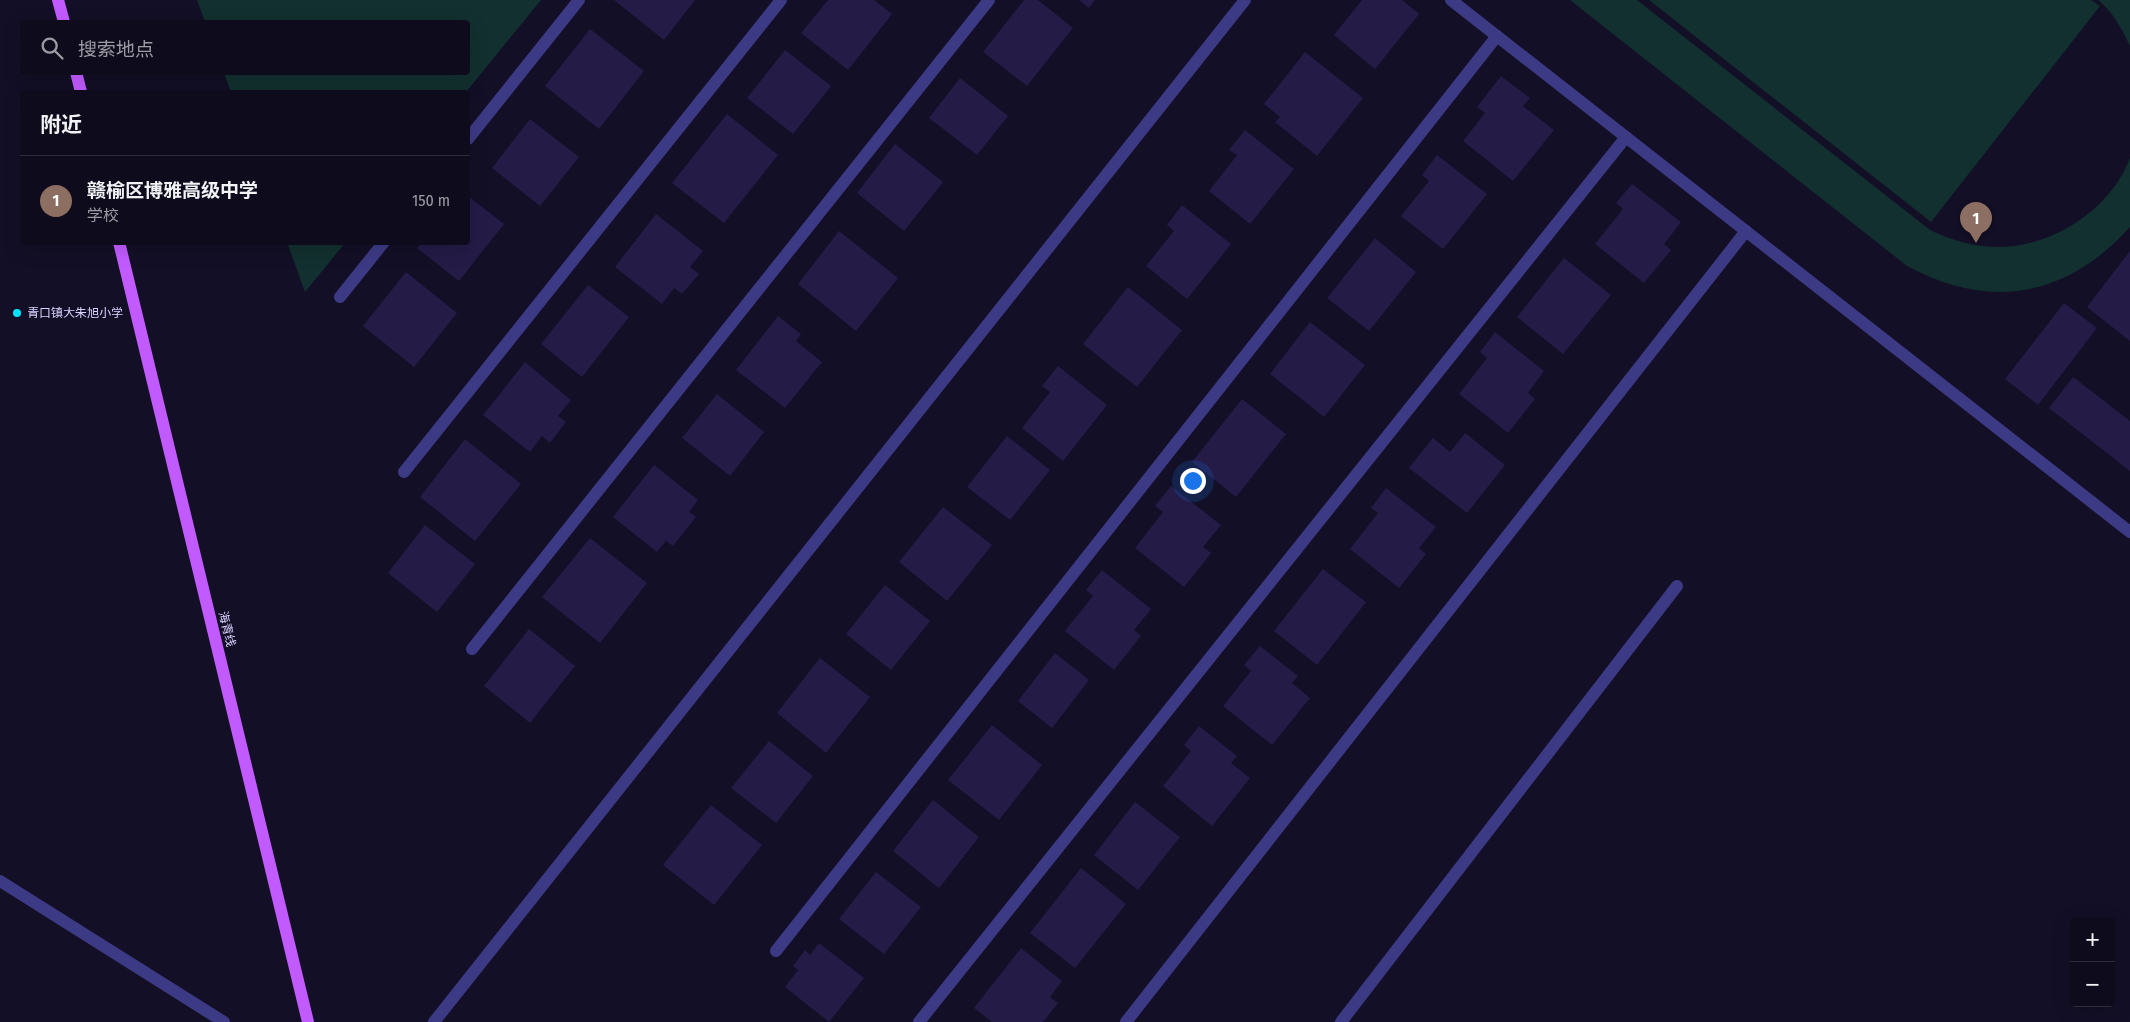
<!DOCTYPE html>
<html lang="zh">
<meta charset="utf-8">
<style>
:root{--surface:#0e0b1c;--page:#171425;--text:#f1f3f6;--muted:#9b9ba3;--line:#2e2b3b;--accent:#00e5ff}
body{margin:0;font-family:"Fira Sans Condensed","Noto Sans SC",sans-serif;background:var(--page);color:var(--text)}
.controls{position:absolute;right:15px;bottom:15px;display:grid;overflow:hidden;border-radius:5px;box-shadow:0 5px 20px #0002}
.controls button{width:45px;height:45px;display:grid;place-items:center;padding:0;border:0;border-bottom:1px solid var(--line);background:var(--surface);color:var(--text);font:25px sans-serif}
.you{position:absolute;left:1192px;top:480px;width:18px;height:18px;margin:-12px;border:4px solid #fff;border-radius:50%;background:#1a73e8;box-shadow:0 0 0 8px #1a73e833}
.badge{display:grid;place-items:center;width:32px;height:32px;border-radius:50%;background:var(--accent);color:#fff;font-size:16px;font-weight:700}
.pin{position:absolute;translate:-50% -41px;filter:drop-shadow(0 1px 2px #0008)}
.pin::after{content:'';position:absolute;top:26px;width:18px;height:15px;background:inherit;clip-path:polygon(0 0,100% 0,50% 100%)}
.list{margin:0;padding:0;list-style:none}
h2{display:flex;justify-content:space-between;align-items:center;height:65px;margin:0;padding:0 20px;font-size:21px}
h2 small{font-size:16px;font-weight:400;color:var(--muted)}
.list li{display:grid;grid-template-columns:32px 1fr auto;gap:15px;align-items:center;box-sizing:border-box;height:90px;padding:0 20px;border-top:1px solid var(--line)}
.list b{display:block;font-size:19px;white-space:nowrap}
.list p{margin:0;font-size:16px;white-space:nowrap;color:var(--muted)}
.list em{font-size:16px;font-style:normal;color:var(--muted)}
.icon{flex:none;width:28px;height:28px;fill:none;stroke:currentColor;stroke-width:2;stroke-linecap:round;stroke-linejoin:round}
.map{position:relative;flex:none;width:2130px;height:1022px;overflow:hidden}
.search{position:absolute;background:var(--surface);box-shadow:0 5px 20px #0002;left:20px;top:20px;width:450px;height:55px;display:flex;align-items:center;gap:12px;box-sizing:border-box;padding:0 18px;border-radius:5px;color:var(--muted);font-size:19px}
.panel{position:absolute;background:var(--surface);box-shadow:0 5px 20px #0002;left:20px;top:90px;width:450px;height:155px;border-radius:5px}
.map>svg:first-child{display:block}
.green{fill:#12302f}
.building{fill:#241b47}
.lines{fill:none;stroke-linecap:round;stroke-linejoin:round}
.minor{stroke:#3d3a85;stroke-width:12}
.major{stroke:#c25bff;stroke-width:12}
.poi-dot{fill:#00e5ff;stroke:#130f26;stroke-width:2}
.labels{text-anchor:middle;stroke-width:5;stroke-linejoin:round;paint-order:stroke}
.poi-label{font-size:12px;fill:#d9d4ff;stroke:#130f26;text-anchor:start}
.street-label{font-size:12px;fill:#d9d4ff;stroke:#130f26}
</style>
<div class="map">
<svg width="2130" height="1022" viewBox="0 0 2130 1022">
<rect width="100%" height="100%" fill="#130f26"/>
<!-- green -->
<g class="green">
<polygon points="197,0 541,0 466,92 231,92 224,73 468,72 468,22 205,22"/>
<path d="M1570,0H1637L1930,230C1953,241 1978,248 2004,247C2057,244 2111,208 2130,158V227C2067,297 1990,311 1907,266Z"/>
<polygon points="1649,0 2091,0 2100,6 1931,222"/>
<path d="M2098,0H2130V46C2122,29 2113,12 2098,0Z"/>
<polygon points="287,242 345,242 345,243 305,292"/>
</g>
<!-- building -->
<g class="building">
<polygon points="614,0 695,0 664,40"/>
<polygon points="828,0 874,0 892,14 848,70 801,33"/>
<polygon points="1024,0 1038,0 1073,28 1027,86 983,52"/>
<polygon points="1079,0 1095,0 1089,8"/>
<polygon points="1362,0 1402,0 1419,14 1375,69 1334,35"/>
<polygon points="590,29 644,71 599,129 545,86"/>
<polygon points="785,50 831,86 793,134 747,98"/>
<polygon points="1305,52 1363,98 1317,156 1275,122 1280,117 1264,104"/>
<polygon points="1501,76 1530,98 1523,106 1554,130 1513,181 1463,141 1485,113 1477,107"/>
<polygon points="960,78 1008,116 977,155 929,118"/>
<polygon points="727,114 778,155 724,223 672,183"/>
<polygon points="530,119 579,157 540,206 492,168"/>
<polygon points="1245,130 1294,169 1250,224 1209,191 1237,155 1229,150"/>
<polygon points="895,144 943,182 904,231 857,193"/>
<polygon points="1437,155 1487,194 1443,249 1401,216 1429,181 1422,175"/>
<polygon points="1632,184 1681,222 1664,244 1671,250 1644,283 1595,244 1623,209 1616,203"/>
<polygon points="468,196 504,224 459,281 417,248 422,242 468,242"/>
<polygon points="1182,205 1231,244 1187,299 1146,266 1174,231 1167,225"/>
<polygon points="656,214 703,251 690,267 699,274 682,294 674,288 662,304 615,267"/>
<polygon points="839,231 898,278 856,331 798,284"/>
<polygon points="1375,238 1416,272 1369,331 1327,298"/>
<polygon points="2130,251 2130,341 2087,307"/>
<polygon points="1564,258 1611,295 1563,354 1517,317"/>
<polygon points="406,272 457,313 414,367 363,326"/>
<polygon points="588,285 629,317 582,377 541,344"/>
<polygon points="1128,287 1182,330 1137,387 1083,344"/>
<polygon points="2064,303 2097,328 2038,405 2005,379"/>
<polygon points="778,316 801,334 796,341 822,362 785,408 736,370"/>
<polygon points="1310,322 1365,365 1324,417 1270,374"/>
<polygon points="1495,332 1544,371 1528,393 1535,399 1508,433 1459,394 1487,358 1480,352"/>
<polygon points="525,362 571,400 558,416 566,422 550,443 542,436 530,452 483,415"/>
<polygon points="1058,366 1107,405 1063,461 1022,428 1050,392 1042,386"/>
<polygon points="2073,377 2130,421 2130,471 2049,408"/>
<polygon points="717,394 764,432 730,476 682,438"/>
<polygon points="1242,399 1286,434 1236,497 1192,462"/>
<polygon points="1465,433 1505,465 1467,513 1409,468 1433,438 1450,452"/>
<polygon points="1007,436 1050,470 1010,520 967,487"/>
<polygon points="465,439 521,484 475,541 420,497"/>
<polygon points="654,465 698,500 689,512 696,517 673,546 666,541 657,552 613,517"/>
<polygon points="1171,486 1221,525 1203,547 1211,553 1184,587 1135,548 1163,512 1155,506"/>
<polygon points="1386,488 1436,527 1419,548 1426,554 1399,588 1350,549 1378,513 1371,508"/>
<polygon points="943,507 992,545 947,601 899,562"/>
<polygon points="425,525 475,564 437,612 388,573"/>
<polygon points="590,538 647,583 600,643 542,597"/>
<polygon points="1323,569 1366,602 1317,665 1274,631"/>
<polygon points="1102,570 1151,609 1134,630 1141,636 1114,670 1065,631 1093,596 1086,590"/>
<polygon points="885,585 930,621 891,670 846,634"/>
<polygon points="529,629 575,666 530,723 484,686"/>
<polygon points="1260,646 1298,676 1292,683 1310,698 1272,745 1223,706 1251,671 1244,665"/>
<polygon points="1055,653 1089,680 1052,728 1018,701"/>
<polygon points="820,658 870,697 826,753 777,713"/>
<polygon points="992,725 1042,765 999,820 948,780"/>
<polygon points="1199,726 1237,756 1231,763 1250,778 1212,826 1163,786 1191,751 1184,745"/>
<polygon points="769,741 813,776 776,823 731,788"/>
<polygon points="933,800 979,837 939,888 893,851"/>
<polygon points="1135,802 1180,837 1138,890 1094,855"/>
<polygon points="711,805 762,845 714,905 663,865"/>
<polygon points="1081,868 1126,904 1075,968 1030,933"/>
<polygon points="876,872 921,907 884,954 839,919"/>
<polygon points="819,943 864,978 829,1022 785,987 798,970 793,966 805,950 810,955"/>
<polygon points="1021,948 1062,981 1050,997 1058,1003 1043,1022 992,1022 974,1008"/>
</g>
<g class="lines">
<!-- minor -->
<g class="minor">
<polyline points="1451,0 2130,532"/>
<polyline points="468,139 579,0"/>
<polyline points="340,297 384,242"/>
<polyline points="404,472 781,0"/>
<polyline points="472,649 989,0"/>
<polyline points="0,881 224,1022"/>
<polyline points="776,951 1497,36"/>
<polyline points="434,1022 1245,0"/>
<polyline points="919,1022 1626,137"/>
<polyline points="1126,1022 1746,231"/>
<polyline points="1341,1022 1677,586"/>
</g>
<!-- major -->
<g class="major">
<polyline points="58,0 64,22"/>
<polyline points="76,72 81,92"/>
<polyline points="119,242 308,1022"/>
</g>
</g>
<!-- markers -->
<circle class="poi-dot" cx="17" cy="313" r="5"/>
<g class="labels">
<!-- poi labels -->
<g class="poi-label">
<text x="27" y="317">青口镇大朱旭小学</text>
</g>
<!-- street labels -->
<g class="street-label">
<text transform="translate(227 629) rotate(76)" y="4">海青线</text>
</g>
</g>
</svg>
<div class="controls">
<button>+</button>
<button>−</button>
</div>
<div class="you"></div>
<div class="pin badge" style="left:1976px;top:243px;background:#8d6e63">1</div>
<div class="search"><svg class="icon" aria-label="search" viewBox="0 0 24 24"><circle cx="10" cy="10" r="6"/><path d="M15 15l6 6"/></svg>搜索地点</div>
<section class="panel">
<h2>附近<small></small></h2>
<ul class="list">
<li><span class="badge" style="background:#8d6e63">1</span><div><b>赣榆区博雅高级中学</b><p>学校</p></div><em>150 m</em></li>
</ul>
</section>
</div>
